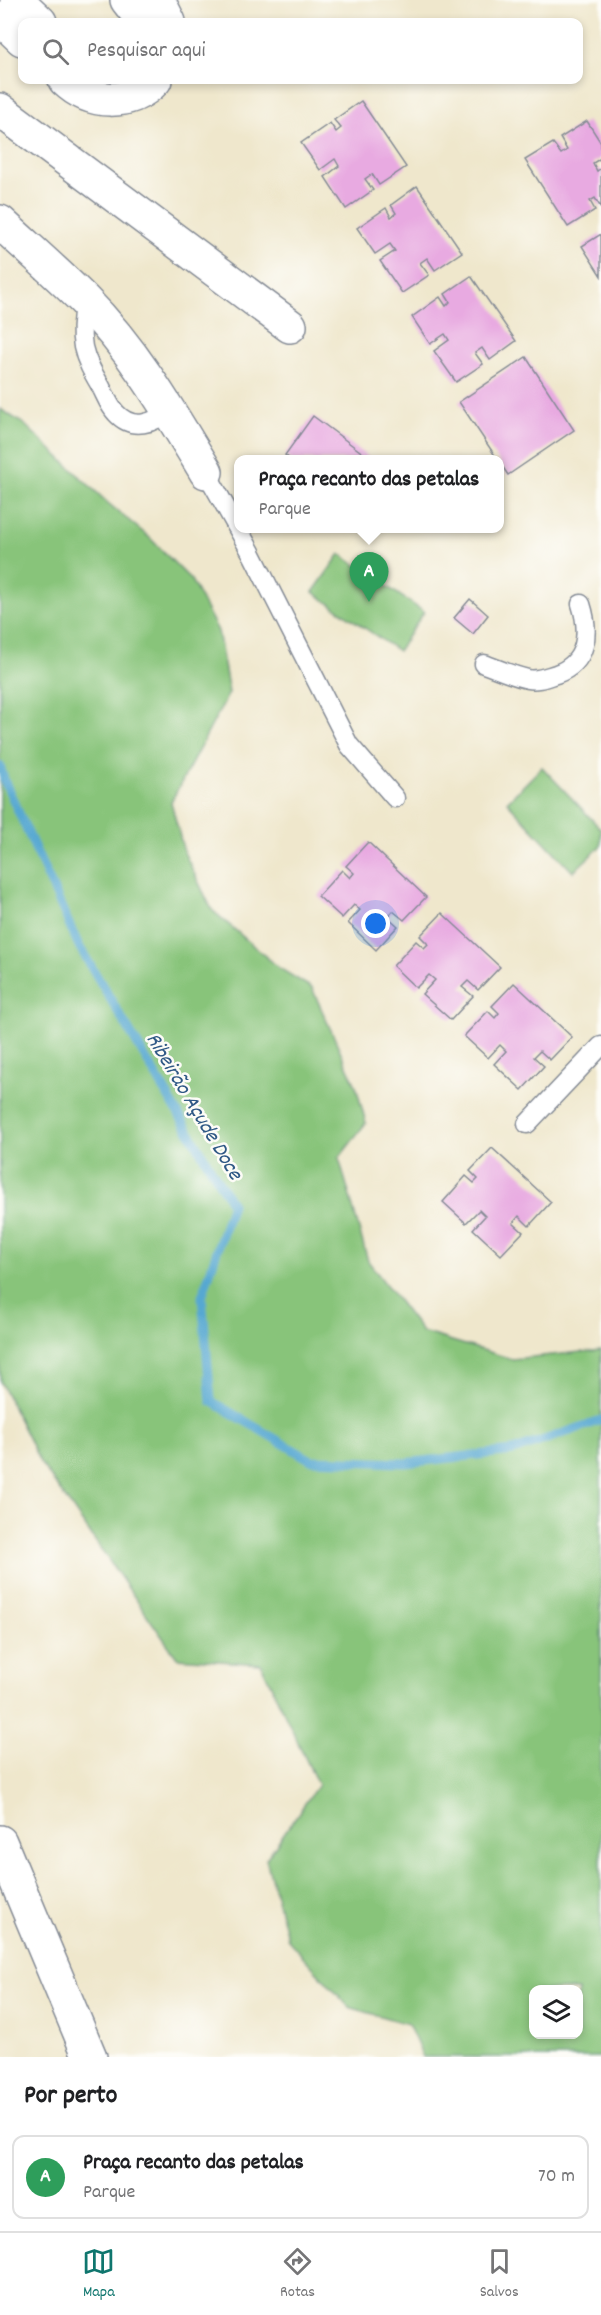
<!DOCTYPE html>
<html lang="pt">
<meta charset="utf-8">
<style>
:root{--surface:#fff;--page:#f2f2f2;--text:#202124;--muted:#757577;--line:#e0e0e0;--accent:#0f766e}
body{margin:0;font-family:Dekko,sans-serif;background:var(--page);color:var(--text)}
.controls{position:absolute;right:18px;bottom:18px;display:grid;overflow:hidden;border-radius:12px;box-shadow:0 3px 9px #0003}
.controls button{width:54px;height:54px;display:grid;place-items:center;padding:0;border:0;border-bottom:2px solid var(--line);background:var(--surface);color:var(--text);font:30px sans-serif}
.you{position:absolute;left:376px;top:924px;width:21px;height:21px;margin:-15px;border:4px solid #fff;border-radius:50%;background:#1a73e8;box-shadow:0 0 0 9px #1a73e833}
.badge{display:grid;place-items:center;width:39px;height:39px;border-radius:50%;background:var(--accent);color:#fff;font-size:20px;font-weight:700}
.pin{position:absolute;translate:-50% -50px;filter:drop-shadow(0 2px 3px #0008)}
.pin::after{content:'';position:absolute;top:32px;width:21px;height:18px;background:inherit;clip-path:polygon(0 0,100% 0,50% 100%)}
.popup{position:absolute;left:234px;top:455px;width:270px;height:78px;box-sizing:border-box;display:grid;place-content:center;border-radius:12px;background:var(--surface);filter:drop-shadow(0 2px 4px #0005);font-size:20px;white-space:nowrap;color:var(--muted)}
.popup b{font-size:22px;color:var(--text)}
.popup::after{content:'';position:absolute;left:50%;top:100%;margin-left:-12px;border:12px solid transparent;border-top-color:var(--surface)}
.list{margin:0;padding:0;list-style:none}
h2{display:flex;justify-content:space-between;align-items:center;height:78px;margin:0;padding:0 24px;font-size:26px}
h2 small{font-size:20px;font-weight:400;color:var(--muted)}
.list li{display:grid;grid-template-columns:39px 1fr auto;gap:18px;align-items:center;box-sizing:border-box;height:84px;margin:0 12px 12px;padding:0 12px;border:2px solid var(--line);border-radius:12px}
.list b{display:block;font-size:22px;white-space:nowrap}
.list p{margin:0;font-size:20px;white-space:nowrap;color:var(--muted)}
.list em{font-size:20px;font-style:normal;color:var(--muted)}
.icon{flex:none;width:33px;height:33px;fill:none;stroke:currentColor;stroke-width:2;stroke-linecap:round;stroke-linejoin:round}
.map{position:relative;flex:none;width:601px;height:2057px;overflow:hidden}
.search{position:absolute;background:var(--surface);box-shadow:0 3px 9px #0003;left:18px;right:18px;top:18px;height:66px;display:flex;align-items:center;gap:15px;box-sizing:border-box;padding:0 21px;border-radius:12px;color:var(--muted);font-size:22px}
.sheet{height:174px;background:var(--surface)}
nav{display:flex;justify-content:space-around;align-items:center;box-sizing:border-box;height:84px;border-top:2px solid var(--line);background:var(--surface);font-size:16px;color:var(--muted)}
nav a{display:grid;justify-items:center;gap:3px}
nav .on{color:var(--accent)}
.map>svg:first-child{display:block}
.green{fill:#88c47a;stroke:#527a6c;stroke-width:1.5;fill-rule:evenodd}
.lines{fill:none;stroke-linecap:round;stroke-linejoin:round}
.stream{stroke:#56a8d1;stroke-width:9}
.building{fill:#e8aae1}
.service-casing{stroke:#858b95;stroke-width:21}
.minor-casing{stroke:#858b95;stroke-width:36}
.tertiary-casing{stroke:#858b95;stroke-width:36}
.service{stroke:#fff;stroke-width:18}
.minor{stroke:#fff;stroke-width:33}
.tertiary{stroke:#fff;stroke-width:33}
.labels{text-anchor:middle;stroke-width:5;stroke-linejoin:round;paint-order:stroke}
.water-label{font-size:22px;font-style:italic;fill:#305986;stroke:#fdfcf7}
</style>
<div class="map">
<svg width="601" height="2057" viewBox="0 0 601 2057">
<rect width="100%" height="100%" fill="#fdfcf7"/>
<filter id="ink" filterUnits="userSpaceOnUse"><feTurbulence type="fractalNoise" baseFrequency=".0167" numOctaves="2"/><feDisplacementMap in="SourceGraphic" scale="12" xChannelSelector="R" yChannelSelector="G"/><feConvolveMatrix kernelMatrix="1 2 1 2 8 2 1 2 1" color-interpolation-filters="sRGB"/></filter>
<filter id="wash" filterUnits="userSpaceOnUse"><feTurbulence type="fractalNoise" baseFrequency=".008" numOctaves="4" result="noise"/><feDisplacementMap in="SourceGraphic" scale="24" xChannelSelector="R" yChannelSelector="G"/><feGaussianBlur stdDeviation="1.35" result="paint"/><feColorMatrix in="noise" values="0 0 0 0 0 0 0 0 0 0 0 0 0 0 0 0 0 1.4 0 .05"/><feComposite in="paint" operator="in"/></filter>
<g filter="url(#wash)">
<rect width="100%" height="100%" fill="#efe7cc"/>
<!-- green -->
<g class="green">
<path d="M0,409L24,424L108,503L150,538L191,580L218,631L229,693L171,802L184,852L212,910L279,968L312,988L356,1086L366,1123L339,1158L368,1261L422,1332L512,1359L601,1350V2057H423L408,2024L349,2007L288,1940L266,1859L318,1785L261,1664L177,1658L40,1462L0,1381ZM534,1990H578V2034H534Z"/>
<polygon points="340,554 424,612 398,651 313,592"/>
<polygon points="542,767 601,829 601,846 573,872 507,802"/>
</g>
<g class="lines">
<!-- stream -->
<polyline class="stream" points="0,766 5,782 79,946 232,1204 202,1297 211,1401 311,1460 405,1463 513,1451 601,1420"/>
</g>
<g id="blocks">
<!-- building -->
<g class="building">
<polygon points="361,101 406,167 379,185 372,174 365,179 373,190 346,209 325,177 339,166 335,159 320,170 301,143 330,123 336,132 341,128 334,120"/>
<polygon points="587,121 601,143 601,158 593,163 597,171 601,168 601,208 595,198 590,201 595,210 568,227 525,160 553,143 561,154 567,150 560,138"/>
<polygon points="417,186 462,252 435,270 427,258 420,263 429,275 402,293 380,261 395,251 390,244 375,254 357,228 386,208 391,217 396,213 391,205"/>
<polygon points="601,234 601,276 582,246"/>
<polygon points="471,276 516,341 490,360 482,348 475,353 483,364 456,382 434,351 449,340 445,334 430,344 412,317 440,297 446,306 450,302 445,294"/>
<polygon points="526,357 574,430 508,475 459,402"/>
<polygon points="313,416 372,460 291,460 285,455"/>
<polygon points="470,599 488,615 473,634 454,618"/>
<polygon points="368,842 426,897 404,920 393,911 388,917 398,926 376,950 348,923 360,910 354,905 342,918 318,896 342,870 350,878 354,873 346,866"/>
<polygon points="442,913 500,967 478,990 468,981 462,987 473,996 451,1020 422,994 435,980 429,975 416,988 393,966 416,941 424,948 428,944 420,936"/>
<polygon points="514,983 572,1037 550,1060 540,1051 534,1057 544,1066 522,1090 494,1064 506,1051 500,1045 488,1058 464,1036 488,1011 495,1018 499,1013 492,1006"/>
<polygon points="492,1148 551,1202 529,1226 519,1216 513,1223 523,1232 501,1255 473,1229 485,1216 479,1210 466,1223 443,1202 466,1176 474,1183 478,1179 470,1171"/>
</g>
</g>
</g>
<g filter="url(#ink)">
<use href="#blocks" fill-opacity="0" stroke="#858b95" stroke-width="1.5"/>
<g class="lines">
<defs>
<g id="service">
<path d="M85,301C82,316 80,332 83,347C86,361 93,373 100,385C105,394 109,406 116,413C132,431 155,424 169,409"/>
<polyline points="206,472 251,552 349,745 395,798"/>
<path d="M484,664C498,669 513,676 528,679C538,681 546,677 556,674C588,663 590,632 581,604"/>
<polyline points="527,1124 601,1046"/>
</g>
<g id="minor">
<polyline points="17,0 40,22"/>
<polyline points="127,0 144,22"/>
<polyline points="158,0 169,22"/>
<polyline points="0,18 22,39"/>
<path d="M65,80C90,104 130,107 155,80"/>
<polyline points="0,110 290,326"/>
<path d="M0,222C28,248 57,273 84,300C134,350 170,412 206,472"/>
</g>
<polyline id="tertiary" points="0,1842 90,2057"/>
</defs>
<!-- service casing -->
<use href="#service" class="service-casing"/>
<!-- minor casing -->
<use href="#minor" class="minor-casing"/>
<!-- tertiary casing -->
<use href="#tertiary" class="tertiary-casing"/>
<!-- service -->
<use href="#service" class="service"/>
<!-- minor -->
<use href="#minor" class="minor"/>
<!-- tertiary -->
<use href="#tertiary" class="tertiary"/>
</g>
</g>
<g class="labels">
<!-- water labels -->
<g class="water-label">
<text transform="translate(196 1105) rotate(59)" y="8">Ribeirão Açude Doce</text>
</g>
</g>
</svg>
<div class="controls">
<button><svg class="icon" aria-label="layers" viewBox="0 0 24 24"><path d="M12 4l9 5-9 5-9-5zM3 14l9 5 9-5"/></svg></button>
</div>
<div class="you"></div>
<div class="pin badge" style="left:369px;top:602px;background:#2e9e5b">A</div>
<div class="popup"><b>Praça recanto das petalas</b>Parque</div>
<div class="search"><svg class="icon" aria-label="search" viewBox="0 0 24 24"><circle cx="10" cy="10" r="6"/><path d="M15 15l6 6"/></svg>Pesquisar aqui</div>
</div>
<section class="sheet">
<h2>Por perto<small></small></h2>
<ul class="list">
<li><span class="badge" style="background:#2e9e5b">A</span><div><b>Praça recanto das petalas</b><p>Parque</p></div><em>70 m</em></li>
</ul>
</section>
<nav>
<a class="on"><svg class="icon" aria-label="map" viewBox="0 0 24 24"><path d="M3 6l6-2 6 2 6-2v14l-6 2-6-2-6 2zM9 4v14M15 6v14"/></svg>Mapa</a>
<a><svg class="icon" aria-label="directions" viewBox="0 0 24 24"><path d="M12 3l9 9-9 9-9-9zM9 14v-3h6M13 9l2 2-2 2"/></svg>Rotas</a>
<a><svg class="icon" aria-label="saved" viewBox="0 0 24 24"><path d="M7 4h10v16l-5-4-5 4z"/></svg>Salvos</a>
</nav>
